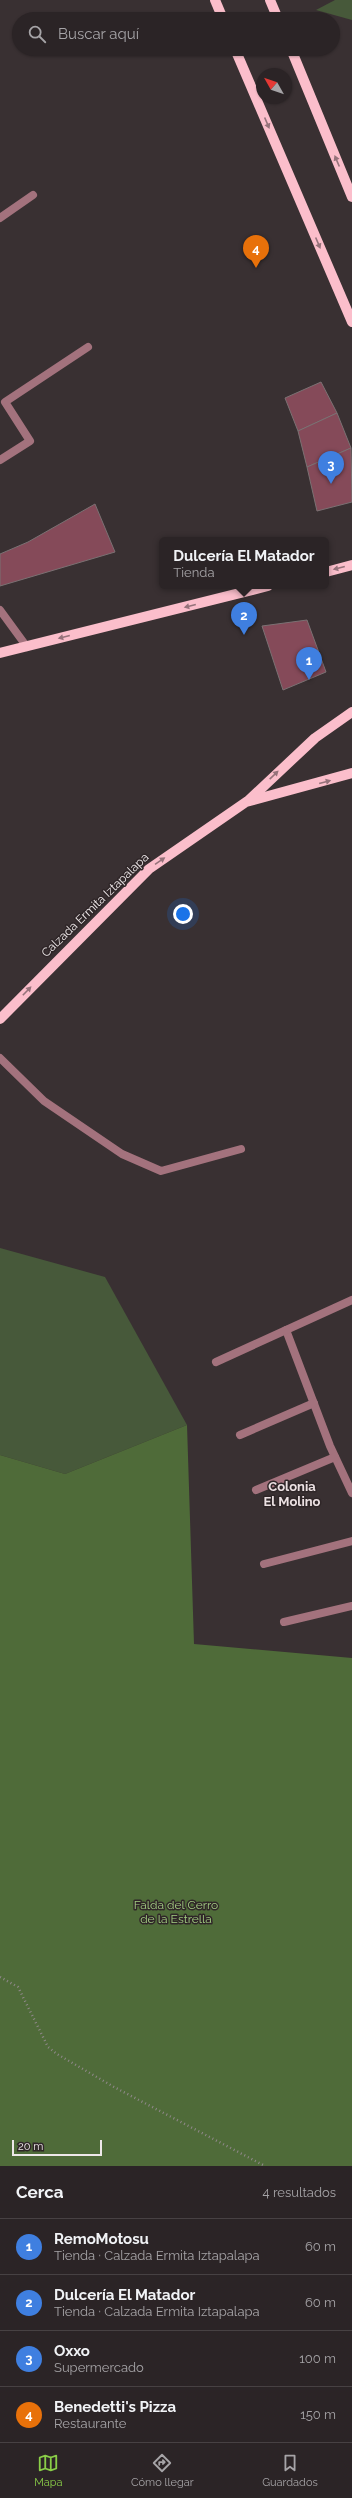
<!DOCTYPE html>
<html lang="es">
<meta charset="utf-8">
<style>
:root{--surface:#2b2426;--page:#332c2e;--text:#f1f3f6;--muted:#a6a4a7;--line:#474143;--accent:#8ace48}
body{margin:0;font-family:Raleway,sans-serif;background:var(--page);color:var(--text)}
.compass{position:absolute;left:256px;top:68px;width:36px;height:36px;border-radius:50%;background:var(--surface);box-shadow:0 1px 3px #0004;rotate:310deg}
.scale{position:absolute;left:12px;bottom:10px;width:90px;box-sizing:border-box;padding-left:4px;border:2px solid #eee8e9;border-top:0;font-size:11px;line-height:14px;white-space:nowrap;color:#eee8e9;-webkit-text-stroke:3px #2f2628;paint-order:stroke}
.you{position:absolute;left:183px;top:914px;width:14px;height:14px;margin:-10px;border:3px solid #fff;border-radius:50%;background:#1a73e8;box-shadow:0 0 0 6px #1a73e833}
.badge{display:grid;place-items:center;width:26px;height:26px;border-radius:50%;background:var(--accent);color:#fff;font-size:13px;font-weight:700}
.pin{position:absolute;translate:-50% -33px;filter:drop-shadow(0 1px 2px #0008)}
.pin::after{content:'';position:absolute;top:21px;width:14px;height:12px;background:inherit;clip-path:polygon(0 0,100% 0,50% 100%)}
.popup{position:absolute;left:159px;top:537px;width:170px;height:52px;box-sizing:border-box;display:grid;place-content:center;border-radius:6px;background:var(--surface);filter:drop-shadow(0 1px 3px #0005);font-size:13px;white-space:nowrap;color:var(--muted)}
.popup b{font-size:15px;color:var(--text)}
.popup::after{content:'';position:absolute;left:50%;top:100%;margin-left:-8px;border:8px solid transparent;border-top-color:var(--surface)}
.list{margin:0;padding:0;list-style:none}
h2{display:flex;justify-content:space-between;align-items:center;height:52px;margin:0;padding:0 16px;font-size:17px}
h2 small{font-size:13px;font-weight:400;color:var(--muted)}
.list li{display:grid;grid-template-columns:26px 1fr auto;gap:12px;align-items:center;box-sizing:border-box;height:56px;padding:0 16px;border-top:1px solid var(--line)}
.list b{display:block;font-size:15px;white-space:nowrap}
.list p{margin:0;font-size:13px;white-space:nowrap;color:var(--muted)}
.list em{font-size:13px;font-style:normal;color:var(--muted)}
.icon{flex:none;width:22px;height:22px;fill:none;stroke:currentColor;stroke-width:2;stroke-linecap:round;stroke-linejoin:round}
.map{position:relative;flex:none;width:352px;height:2166px;overflow:hidden}
.search{position:absolute;background:var(--surface);box-shadow:0 1px 3px #0004;left:12px;right:12px;top:12px;height:44px;display:flex;align-items:center;gap:10px;box-sizing:border-box;padding:0 14px;border-radius:22px;color:var(--muted);font-size:15px}
.sheet{height:276px;background:var(--surface)}
nav{display:flex;justify-content:space-around;align-items:center;box-sizing:border-box;height:56px;border-top:1px solid var(--line);background:var(--surface);font-size:11px;color:var(--muted)}
nav a{display:grid;justify-items:center;gap:2px}
nav .on{color:var(--accent)}
.map>svg:first-child{display:block}
.green{fill:#47593a}
.forest{fill:#4f6b39}
.building{fill:#854a59;stroke:#7b7173}
.lines{fill:none;stroke-linecap:round;stroke-linejoin:round}
.path{stroke:#90898a;stroke-width:2.5;stroke-dasharray:1 3;stroke-linecap:butt}
.lane{stroke:#a3727d;stroke-width:8}
.street{stroke:#a3727d;stroke-width:8}
.primary{stroke:#fbbecb;stroke-width:10}
.oneway{fill:#95727a}
.labels{text-anchor:middle;stroke-width:3;stroke-linejoin:round;paint-order:stroke}
.street-label{font-size:12px;fill:#eee8e9;stroke:#2f2628}
.park-label{font-size:12px;fill:#a4cf83;stroke:#2f2628}
.neighbourhood-label{font-size:13px;font-weight:bold;fill:#ece1e3;stroke:#2f2628}
</style>
<div class="map">
<svg width="352" height="2166" viewBox="0 0 352 2166">
<rect width="100%" height="100%" fill="#393032"/>
<!-- green -->
<g class="green">
<polygon points="335,0 352,0 352,20 316,10"/>
<polygon points="0,1248 105,1277 187,1425 65,1474 0,1455"/>
</g>
<!-- forest -->
<polygon class="forest" points="187,1425 194,1644 352,1658 352,2166 0,2166 0,1455 65,1474"/>
<!-- building -->
<g class="building">
<polygon points="321,382 337,413 298,431 285,398"/>
<polygon points="337,413 351,448 307,467 298,431"/>
<polygon points="351,448 352,502 317,511 307,467"/>
<polygon points="95,504 115,552 0,586 0,554 28,542"/>
<polygon points="307,620 326,672 283,690 262,626"/>
</g>
<g class="lines">
<!-- path -->
<polyline class="path" points="0,1977 18,1987 48,2047 57,2054 114,2087 265,2166"/>
<!-- lane -->
<g class="lane">
<polyline points="0,218 33,195"/>
<polyline points="0,460 30,441 5,402 88,347"/>
<polyline points="0,1058 44,1101 122,1154 161,1171 241,1149"/>
<polyline points="286,1330 330,1446 352,1493"/>
<polyline points="216,1362 352,1300"/>
<polyline points="240,1435 314,1403"/>
<polyline points="256,1490 335,1457"/>
<polyline points="264,1564 352,1541"/>
<polyline points="284,1622 352,1606"/>
</g>
<!-- street -->
<polyline class="street" points="0,610 27,647"/>
<!-- primary -->
<g class="primary">
<polyline points="215,0 223,19"/>
<polyline points="270,0 278,19"/>
<polyline points="235,49 352,322"/>
<polyline points="291,49 352,197"/>
<polyline points="326,572 352,565"/>
<polyline points="0,653 268,586"/>
<polyline points="248,801 315,738 352,712"/>
<polyline points="0,1019 149,869 246,802 352,773"/>
</g>
</g>
<!-- one-way arrows -->
<defs><path id="oneway-solid" d="M-6-.8H1V-3.2L6.5 0L1 3.2V.8H-6Z"/></defs>
<g class="oneway">
<use href="#oneway-solid" transform="translate(267 123) rotate(67)"/>
<use href="#oneway-solid" transform="translate(337 161) rotate(-113)"/>
<use href="#oneway-solid" transform="translate(318 243) rotate(67)"/>
<use href="#oneway-solid" transform="translate(339 568) rotate(166)"/>
<use href="#oneway-solid" transform="translate(190 606) rotate(166)"/>
<use href="#oneway-solid" transform="translate(64 637) rotate(166)"/>
<use href="#oneway-solid" transform="translate(274 775) rotate(-44)"/>
<use href="#oneway-solid" transform="translate(325 782) rotate(-15)"/>
<use href="#oneway-solid" transform="translate(160 861) rotate(-34)"/>
<use href="#oneway-solid" transform="translate(27 991) rotate(-46)"/>
</g>
<g class="labels">
<!-- street labels -->
<g class="street-label">
<text transform="translate(95 905) rotate(-44)" y="4">Calzada Ermita Iztapalapa</text>
</g>
<!-- park labels -->
<g class="park-label">
<text x="176" y="1909">Falda del Cerro<tspan x="176" dy="14">de la Estrella</tspan></text>
</g>
<!-- neighbourhood labels -->
<g class="neighbourhood-label">
<text x="292" y="1491">Colonia<tspan x="292" dy="15">El Molino</tspan></text>
</g>
</g>
</svg>
<svg class="compass" viewBox="-18 -18 36 36"><path d="M0-13l5 13h-10z" fill="#e53935"/><path d="M0 13l5-13h-10z" fill="#a6a4a7"/></svg>
<div class="scale">20 m</div>
<div class="you"></div>
<div class="pin badge" style="left:309px;top:680px;background:#3f7fe0">1</div>
<div class="pin badge" style="left:244px;top:635px;background:#3f7fe0">2</div>
<div class="popup"><b>Dulcería El Matador</b>Tienda</div>
<div class="pin badge" style="left:331px;top:484px;background:#3f7fe0">3</div>
<div class="pin badge" style="left:256px;top:268px;background:#e8710a">4</div>
<div class="search"><svg class="icon" aria-label="search" viewBox="0 0 24 24"><circle cx="10" cy="10" r="6"/><path d="M15 15l6 6"/></svg>Buscar aquí</div>
</div>
<section class="sheet">
<h2>Cerca<small>4 resultados</small></h2>
<ul class="list">
<li><span class="badge" style="background:#3f7fe0">1</span><div><b>RemoMotosu</b><p>Tienda · Calzada Ermita Iztapalapa</p></div><em>60 m</em></li>
<li><span class="badge" style="background:#3f7fe0">2</span><div><b>Dulcería El Matador</b><p>Tienda · Calzada Ermita Iztapalapa</p></div><em>60 m</em></li>
<li><span class="badge" style="background:#3f7fe0">3</span><div><b>Oxxo</b><p>Supermercado</p></div><em>100 m</em></li>
<li><span class="badge" style="background:#e8710a">4</span><div><b>Benedetti's Pizza</b><p>Restaurante</p></div><em>150 m</em></li>
</ul>
</section>
<nav>
<a class="on"><svg class="icon" aria-label="map" viewBox="0 0 24 24"><path d="M3 6l6-2 6 2 6-2v14l-6 2-6-2-6 2zM9 4v14M15 6v14"/></svg>Mapa</a>
<a><svg class="icon" aria-label="directions" viewBox="0 0 24 24"><path d="M12 3l9 9-9 9-9-9zM9 14v-3h6M13 9l2 2-2 2"/></svg>Cómo llegar</a>
<a><svg class="icon" aria-label="saved" viewBox="0 0 24 24"><path d="M7 4h10v16l-5-4-5 4z"/></svg>Guardados</a>
</nav>
